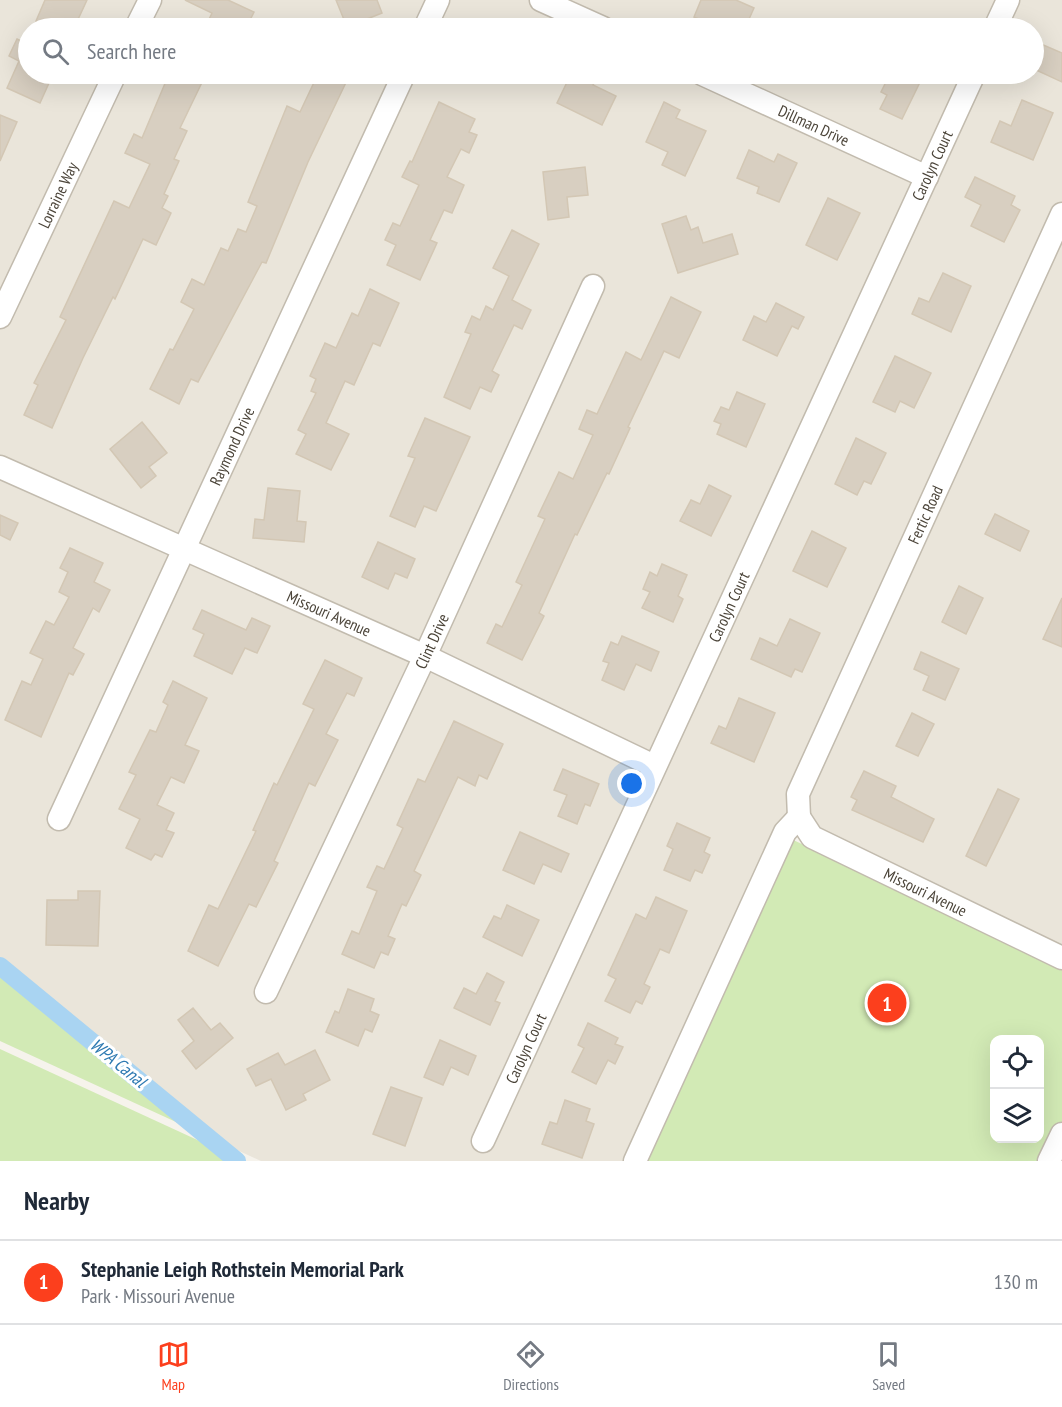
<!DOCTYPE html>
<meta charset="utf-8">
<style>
:root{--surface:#fff;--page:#f6f6f7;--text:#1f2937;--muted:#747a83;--line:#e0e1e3;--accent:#fc3f1d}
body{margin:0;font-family:"PT Sans Narrow",sans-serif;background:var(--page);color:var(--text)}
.controls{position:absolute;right:18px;bottom:18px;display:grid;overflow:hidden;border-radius:12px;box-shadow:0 6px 24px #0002}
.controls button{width:54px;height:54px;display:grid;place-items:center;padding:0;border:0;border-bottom:2px solid var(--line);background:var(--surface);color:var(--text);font:30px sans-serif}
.you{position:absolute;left:632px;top:784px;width:21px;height:21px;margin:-15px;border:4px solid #fff;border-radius:50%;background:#1a73e8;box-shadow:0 0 0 9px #1a73e833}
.badge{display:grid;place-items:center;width:39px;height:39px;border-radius:50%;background:var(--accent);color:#fff;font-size:20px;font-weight:700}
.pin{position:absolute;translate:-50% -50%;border:3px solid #fff;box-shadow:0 2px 6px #0006}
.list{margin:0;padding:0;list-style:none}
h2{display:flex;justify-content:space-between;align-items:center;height:78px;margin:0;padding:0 24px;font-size:26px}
h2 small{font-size:20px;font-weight:400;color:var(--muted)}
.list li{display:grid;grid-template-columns:39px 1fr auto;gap:18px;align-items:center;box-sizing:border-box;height:84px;padding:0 24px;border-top:2px solid var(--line)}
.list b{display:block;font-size:22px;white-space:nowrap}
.list p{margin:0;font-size:20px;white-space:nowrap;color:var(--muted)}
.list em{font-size:20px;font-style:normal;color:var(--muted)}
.icon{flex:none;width:33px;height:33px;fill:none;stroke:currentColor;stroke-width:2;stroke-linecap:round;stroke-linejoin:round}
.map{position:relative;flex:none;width:1062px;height:1161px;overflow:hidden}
.search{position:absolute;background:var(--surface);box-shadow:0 6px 24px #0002;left:18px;right:18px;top:18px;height:66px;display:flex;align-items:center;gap:15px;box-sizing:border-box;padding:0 21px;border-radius:33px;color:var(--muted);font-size:22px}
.sheet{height:162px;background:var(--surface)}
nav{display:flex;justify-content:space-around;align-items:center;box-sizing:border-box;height:84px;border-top:2px solid var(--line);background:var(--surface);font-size:16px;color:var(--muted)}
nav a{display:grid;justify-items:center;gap:3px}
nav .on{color:var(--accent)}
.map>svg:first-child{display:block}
.residential{fill:#eae5da;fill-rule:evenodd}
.green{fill:#d2eab5;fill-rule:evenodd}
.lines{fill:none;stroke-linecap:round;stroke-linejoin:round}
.canal{stroke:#a9d4f2;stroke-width:18}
.building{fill:#d8cfc1;stroke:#d3c7b4;stroke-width:1.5}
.minor-casing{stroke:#c2bbae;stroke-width:25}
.minor{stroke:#fff;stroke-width:22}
.labels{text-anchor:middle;stroke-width:6;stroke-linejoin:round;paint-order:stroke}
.street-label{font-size:16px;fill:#4b4439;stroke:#fff}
.water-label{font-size:18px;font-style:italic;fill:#2e7ab2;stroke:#fff}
</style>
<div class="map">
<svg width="1062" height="1161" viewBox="0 0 1062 1161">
<rect width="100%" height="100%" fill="#f6f3ec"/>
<!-- residential -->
<path class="residential" d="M0,0H1062V957L785,828L629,1161H261L189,1128L0,972ZM28,28H1034V74H28Z"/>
<!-- green -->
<g class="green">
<path d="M789,838L1062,966V1161H639ZM994,1040H1040V1138H994Z"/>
<polygon points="0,972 189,1128 0,1041"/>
<polygon points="0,1049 243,1161 0,1161"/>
</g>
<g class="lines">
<!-- canal -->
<polyline class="canal" points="0,966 237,1161"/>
</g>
<!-- building -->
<g class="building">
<polygon points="45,0 87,0 74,28 53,28 36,21"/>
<polygon points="185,0 228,0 254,12 246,28 205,28 212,13"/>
<polygon points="336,0 377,0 382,13 347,27"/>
<polygon points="701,0 736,0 754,8 745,28 719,28 694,17"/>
<polygon points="17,39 27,44 28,40 28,74 53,74 40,103 7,88 19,61 9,56"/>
<polygon points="1041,44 1062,53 1062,82 1034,69 1034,61"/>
<polygon points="169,74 206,74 180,128 187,131 174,159 179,161 164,194 168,196 162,208 171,213 156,245 143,239 115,299 113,297 83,358 52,428 24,415 38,385 34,383 66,320 60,317 114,201 129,208 150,164 125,153 134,134 142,138"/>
<polygon points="318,74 350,74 308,162 266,263 262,262 198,382 191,379 179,404 150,389 170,349 173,350 194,309 181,302 192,279 204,285 221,248 228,251 238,229 246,232 257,206 248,202 287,106 300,112"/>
<polygon points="571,74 589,74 597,77 593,85 616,96 602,125 557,103"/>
<polygon points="890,74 924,74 902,119 880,109 887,95 881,92"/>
<polygon points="1022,100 1053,113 1033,160 991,142 1000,121 1011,126"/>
<polygon points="439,102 475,119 469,132 477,135 469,153 461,149 447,177 464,185 452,213 444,210 430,240 437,243 420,280 387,265 396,245 385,240 393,223 400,226 419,185 402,177 410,161 412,162"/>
<polygon points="664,102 680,110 676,118 706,131 685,176 662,165 668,152 646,142"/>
<polygon points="0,115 17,122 0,161"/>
<polygon points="749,150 774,162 778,154 797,163 779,202 757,193 759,187 737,178"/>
<polygon points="585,167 588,195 567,197 569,217 548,220 543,172"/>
<polygon points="975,177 1015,196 1011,205 1020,210 1004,242 971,226 981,205 965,197"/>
<polygon points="828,198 860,213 837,260 806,245"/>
<polygon points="686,216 691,230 698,227 703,243 732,234 738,254 678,273 662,224"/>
<polygon points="512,230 539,244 512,300 531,310 522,329 514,325 492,371 499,375 491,392 480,387 470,409 444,397 471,334 465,332 472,316 480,320 486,306 493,310 509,276 493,268"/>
<polygon points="943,273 971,286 951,332 912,314 919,298 929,302"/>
<polygon points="370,289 399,303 380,346 373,343 354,385 345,381 326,423 349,434 331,470 296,454 306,434 298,430 316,393 311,391 316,379 310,376 325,343 336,348 352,313 358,316"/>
<polygon points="671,297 701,312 679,358 664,351 628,427 630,428 609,474 607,473 577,535 575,534 539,613 544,616 522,660 487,643 496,624 502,627 522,585 516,582 545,519 538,516 559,472 573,479 593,435 579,429 587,410 597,414 626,352 641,360"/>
<polygon points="776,303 804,317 798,329 792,326 777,356 743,340 754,316 766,322"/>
<polygon points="895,356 931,373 914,408 900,401 895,412 873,402"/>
<polygon points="737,392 765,404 746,447 717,434 721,424 714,421 721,407 729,410"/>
<polygon points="425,418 470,437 436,511 424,506 415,527 390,516 415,458 408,456"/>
<polygon points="142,422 167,453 149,467 156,476 141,488 110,449"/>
<polygon points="856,438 886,453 871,484 864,481 857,495 835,484"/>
<polygon points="709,485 731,496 711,536 680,521 691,500 700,504"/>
<polygon points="268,488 300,491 297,521 306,522 304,542 253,538 255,519 264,520"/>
<polygon points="995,514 1029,531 1020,551 985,534"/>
<polygon points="0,515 18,523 10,540 0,535"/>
<polygon points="812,531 846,548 827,587 793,571"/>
<polygon points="378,542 415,559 407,578 395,573 388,589 362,577"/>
<polygon points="70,548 103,563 94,582 110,590 99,612 93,608 73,648 84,654 73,675 69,673 41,737 5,720 22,681 31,685 43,659 30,653 46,621 54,625 69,597 59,592 68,572 60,568"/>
<polygon points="662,564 687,575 678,596 683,599 673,622 642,608 650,592 643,589 650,572 657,576"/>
<polygon points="959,586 983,598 966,634 942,622"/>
<polygon points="1062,598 1062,647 1043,639"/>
<polygon points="202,610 246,630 252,618 270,626 257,653 245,648 232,674 194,656 204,634 193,629"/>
<polygon points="790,619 820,633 802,672 795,669 791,677 751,659 760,638 777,646"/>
<polygon points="622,636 659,652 651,671 636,664 624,690 602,680 609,663 603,661 611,642 618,645"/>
<polygon points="921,652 959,669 945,700 923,690 929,676 914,669"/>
<polygon points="325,660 362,678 354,696 347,693 326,734 338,740 315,786 309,783 274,861 278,863 256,907 249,904 218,966 188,951 209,905 218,909 256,831 253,830 274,783 277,785 314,709 303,704"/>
<polygon points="173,681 207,698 185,745 199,751 184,783 171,777 157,805 174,813 166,830 174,833 162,857 155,854 151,860 126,848 140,819 119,809 136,775 129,772 150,730 156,732 168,705 163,702"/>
<polygon points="739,698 775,713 754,762 711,743 719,726 726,729"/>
<polygon points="912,713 934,724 918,756 896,746"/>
<polygon points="454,721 503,744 487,779 479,775 475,786 458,777 414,871 421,875 406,906 402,904 388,936 395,939 388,955 381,952 374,968 342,954 352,931 359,934 377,891 367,887 377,866 384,869 403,828 397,825 418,779 425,782"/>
<polygon points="563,769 599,784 590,806 585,804 577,824 558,816 567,795 554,790"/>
<polygon points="864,771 896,786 891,797 934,819 923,842 852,810 857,800 851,797"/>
<polygon points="998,789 1019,799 986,866 966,856"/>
<polygon points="677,823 710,838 704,852 710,855 702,873 695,870 690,881 664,870 673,849 667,846"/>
<polygon points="520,832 569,854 561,872 543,864 534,884 503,870"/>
<polygon points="78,891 100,891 98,946 46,945 47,900 78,900"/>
<polygon points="656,897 687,911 669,953 660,949 644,984 650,987 642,1004 636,1001 630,1013 605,1001 616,979 608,975 636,914 646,919"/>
<polygon points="507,905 539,920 522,956 483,937 494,916 501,919"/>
<polygon points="487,973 504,982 495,1001 500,1003 490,1025 454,1008 464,988 476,994"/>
<polygon points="348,989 374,999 370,1011 379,1015 372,1032 365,1029 358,1046 326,1032 335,1011 339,1013"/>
<polygon points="193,1008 211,1030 220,1023 233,1038 196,1069 182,1051 194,1041 178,1020"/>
<polygon points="588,1023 618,1038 615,1044 623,1047 615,1064 608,1060 596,1084 572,1072 584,1048 578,1045"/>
<polygon points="440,1040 476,1056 468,1075 451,1067 443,1085 424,1077"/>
<polygon points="315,1050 330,1080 303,1094 306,1100 286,1110 271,1079 256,1086 247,1069 278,1053 285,1065"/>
<polygon points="391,1087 422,1098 405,1146 373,1134"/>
<polygon points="565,1100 590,1109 586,1121 594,1124 582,1158 542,1144 550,1122 557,1124"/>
</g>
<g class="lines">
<defs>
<g id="minor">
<polyline points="541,0 603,28"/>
<polyline points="136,28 150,0"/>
<polyline points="425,28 438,0"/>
<polyline points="995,28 1008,0"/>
<path id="s1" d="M702,74L927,177"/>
<path id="s2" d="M0,317L115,74"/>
<path id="s3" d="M0,467L425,656L654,766"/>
<path id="s4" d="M799,817L798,794L1062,214"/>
<path id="s5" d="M799,817L812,837L1062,958"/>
<path id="s6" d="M59,819L404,74"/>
<path id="s7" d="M266,992L425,656L593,286"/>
<path id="s8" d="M483,1141L974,74"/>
<polyline points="635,1161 785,832 799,817"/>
<polyline points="1049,1161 1062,1134"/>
</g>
</defs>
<!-- minor casing -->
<use href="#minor" class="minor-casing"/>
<!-- minor -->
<use href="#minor" class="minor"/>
</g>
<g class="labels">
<!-- street labels -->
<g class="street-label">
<text dy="6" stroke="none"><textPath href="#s1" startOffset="123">Dillman Drive</textPath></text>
<text dy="6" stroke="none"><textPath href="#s8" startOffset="1074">Carolyn Court</textPath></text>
<text dy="6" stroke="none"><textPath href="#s2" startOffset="135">Lorraine Way</textPath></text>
<text dy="6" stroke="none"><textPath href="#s6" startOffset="411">Raymond Drive</textPath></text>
<text dy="6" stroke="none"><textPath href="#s4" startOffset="330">Fertic Road</textPath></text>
<text dy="6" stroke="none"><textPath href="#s8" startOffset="588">Carolyn Court</textPath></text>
<text dy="6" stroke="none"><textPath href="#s3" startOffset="360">Missouri Avenue</textPath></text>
<text dy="6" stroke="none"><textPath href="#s7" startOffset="388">Clint Drive</textPath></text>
<text dy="6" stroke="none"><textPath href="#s5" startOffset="150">Missouri Avenue</textPath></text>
<text dy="6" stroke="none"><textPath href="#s8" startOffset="102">Carolyn Court</textPath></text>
</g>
<!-- water labels -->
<g class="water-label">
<text transform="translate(118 1063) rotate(39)" y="6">WPA Canal</text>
</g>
</g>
</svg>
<div class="controls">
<button><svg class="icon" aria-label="locate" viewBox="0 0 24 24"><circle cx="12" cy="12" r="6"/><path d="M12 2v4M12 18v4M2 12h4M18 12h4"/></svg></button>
<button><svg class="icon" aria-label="layers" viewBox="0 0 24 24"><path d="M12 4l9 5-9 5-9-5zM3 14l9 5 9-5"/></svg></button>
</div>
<div class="you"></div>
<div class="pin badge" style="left:887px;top:1003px">1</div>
<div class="search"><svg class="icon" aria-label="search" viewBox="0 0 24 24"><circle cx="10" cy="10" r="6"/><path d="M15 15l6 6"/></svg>Search here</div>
</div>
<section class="sheet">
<h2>Nearby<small></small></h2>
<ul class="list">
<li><span class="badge">1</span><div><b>Stephanie Leigh Rothstein Memorial Park</b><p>Park · Missouri Avenue</p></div><em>130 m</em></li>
</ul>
</section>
<nav>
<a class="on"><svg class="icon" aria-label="map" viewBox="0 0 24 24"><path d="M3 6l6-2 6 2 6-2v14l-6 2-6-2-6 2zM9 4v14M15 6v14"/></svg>Map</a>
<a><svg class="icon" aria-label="directions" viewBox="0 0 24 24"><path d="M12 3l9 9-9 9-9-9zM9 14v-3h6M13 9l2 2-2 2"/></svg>Directions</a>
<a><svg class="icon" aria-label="saved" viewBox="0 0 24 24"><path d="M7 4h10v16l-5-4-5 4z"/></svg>Saved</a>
</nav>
